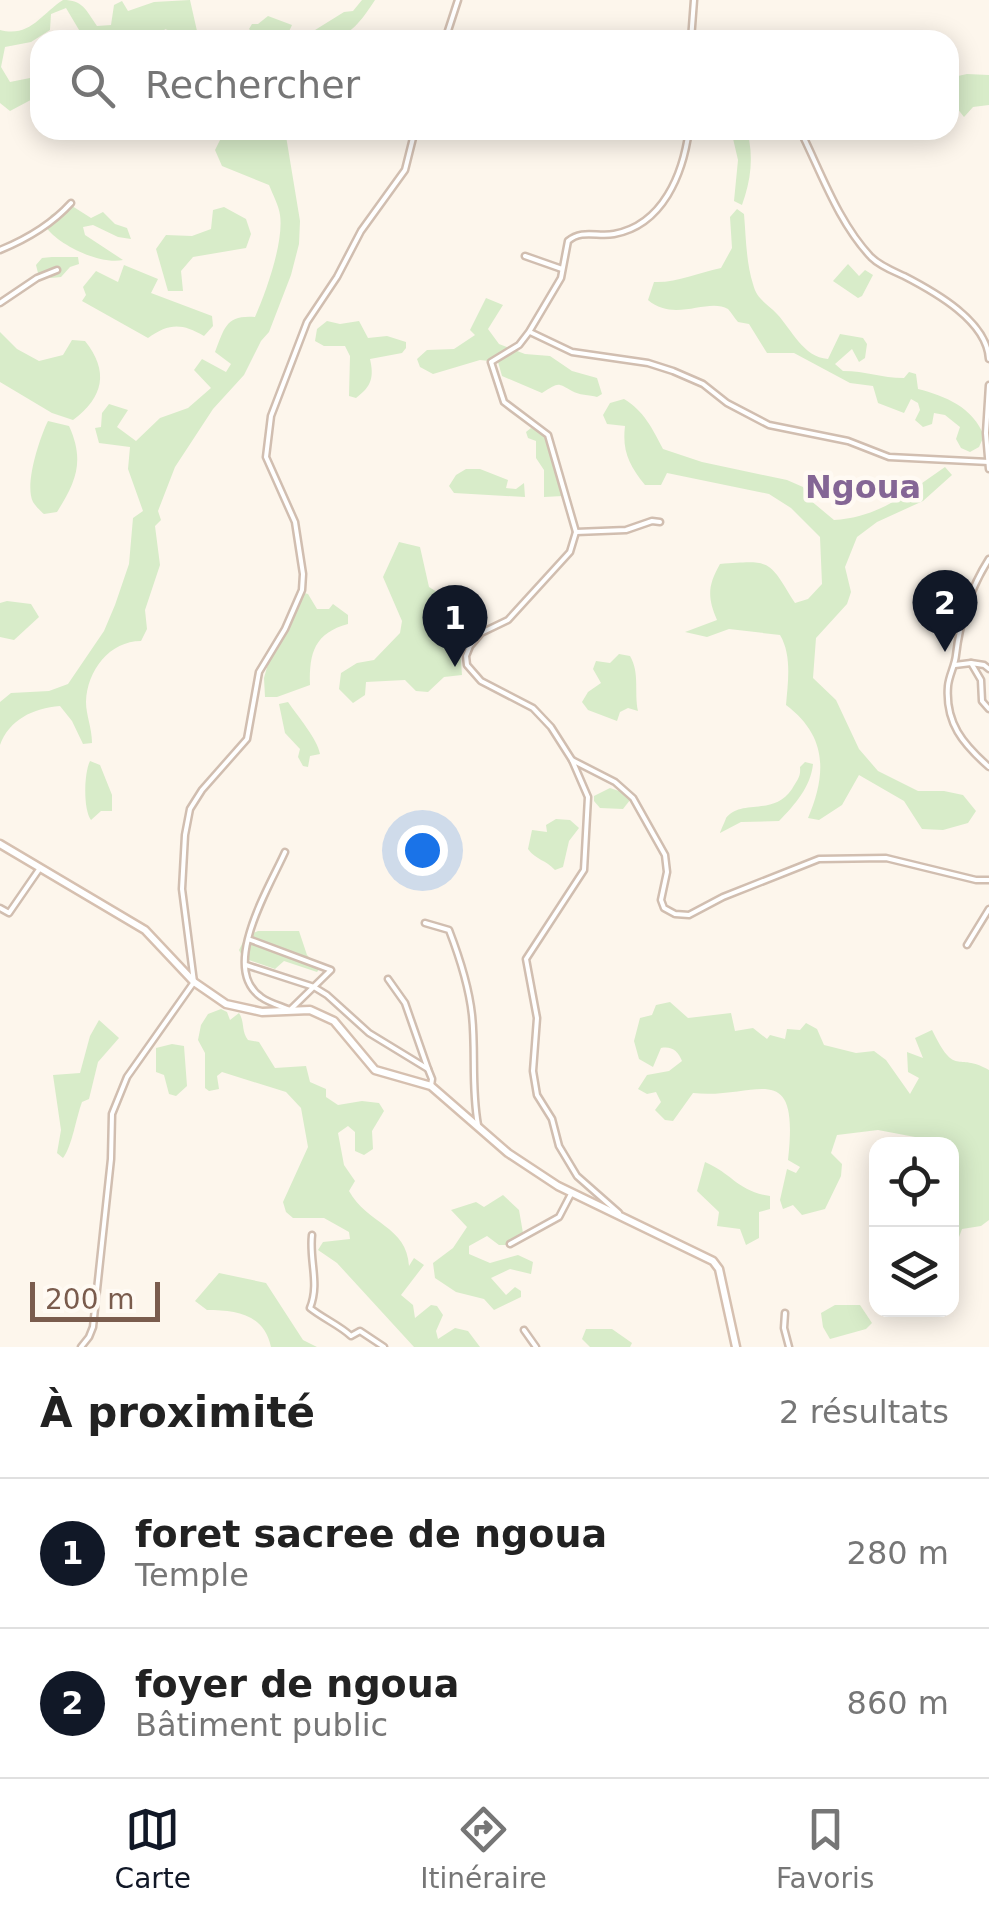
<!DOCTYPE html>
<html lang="fr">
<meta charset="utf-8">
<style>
:root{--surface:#fff;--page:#f6f6f6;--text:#222;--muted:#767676;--line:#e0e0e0;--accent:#111827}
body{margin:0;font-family:"DejaVu Sans",sans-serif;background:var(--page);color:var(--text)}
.controls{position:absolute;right:30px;bottom:30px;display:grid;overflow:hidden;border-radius:20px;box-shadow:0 5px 25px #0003}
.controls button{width:90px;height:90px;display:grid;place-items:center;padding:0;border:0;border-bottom:2px solid var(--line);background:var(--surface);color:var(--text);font:50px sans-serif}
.scale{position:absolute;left:30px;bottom:25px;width:130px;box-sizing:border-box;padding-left:10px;border:5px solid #7a5c4d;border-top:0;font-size:28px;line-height:35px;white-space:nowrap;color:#7a5c4d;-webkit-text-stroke:8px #fffaf3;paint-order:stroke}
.you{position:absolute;left:422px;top:850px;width:35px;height:35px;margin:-25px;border:8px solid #fff;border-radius:50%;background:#1a73e8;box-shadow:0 0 0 15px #1a73e833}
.badge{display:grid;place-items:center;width:65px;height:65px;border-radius:50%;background:var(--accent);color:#fff;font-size:32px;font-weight:700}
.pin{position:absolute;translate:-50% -82px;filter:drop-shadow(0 2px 5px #0008)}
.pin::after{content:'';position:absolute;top:52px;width:35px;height:30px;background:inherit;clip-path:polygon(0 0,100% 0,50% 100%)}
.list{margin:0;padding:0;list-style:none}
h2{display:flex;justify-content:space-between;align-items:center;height:130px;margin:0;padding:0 40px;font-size:42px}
h2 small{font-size:32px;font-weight:400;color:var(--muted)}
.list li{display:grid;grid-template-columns:65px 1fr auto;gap:30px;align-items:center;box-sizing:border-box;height:150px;padding:0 40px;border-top:2px solid var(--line)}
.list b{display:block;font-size:38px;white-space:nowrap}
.list p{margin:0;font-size:32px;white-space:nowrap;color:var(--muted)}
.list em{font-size:32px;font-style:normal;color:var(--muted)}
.icon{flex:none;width:55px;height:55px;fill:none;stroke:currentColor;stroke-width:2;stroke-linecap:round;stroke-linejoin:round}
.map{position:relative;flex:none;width:989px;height:1347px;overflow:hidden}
.search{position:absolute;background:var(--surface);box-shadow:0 5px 25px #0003;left:30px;right:30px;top:30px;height:110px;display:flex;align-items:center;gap:25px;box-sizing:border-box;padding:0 35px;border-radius:30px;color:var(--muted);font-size:38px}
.sheet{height:430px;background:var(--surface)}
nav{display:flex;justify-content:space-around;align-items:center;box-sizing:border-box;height:140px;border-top:2px solid var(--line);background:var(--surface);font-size:28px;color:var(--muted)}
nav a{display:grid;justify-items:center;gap:5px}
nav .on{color:var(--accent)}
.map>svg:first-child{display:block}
.green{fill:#d8ecc9}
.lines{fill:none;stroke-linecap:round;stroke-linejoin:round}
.street-casing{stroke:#d1beb0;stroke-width:9}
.secondary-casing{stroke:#d6c0b0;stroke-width:11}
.street{stroke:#fff;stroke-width:4}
.secondary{stroke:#fff;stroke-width:6}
.labels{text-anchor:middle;stroke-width:9;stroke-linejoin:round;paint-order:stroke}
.quarter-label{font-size:32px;font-weight:bold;fill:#846695;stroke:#fffaf3}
</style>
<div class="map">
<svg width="989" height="1347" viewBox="0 0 989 1347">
<rect width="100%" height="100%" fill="#fdf6ec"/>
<!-- green -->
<g class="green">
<path d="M63,0C83,0 86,10 97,26L111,25L114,5L122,1L128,11L154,2L190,0L197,31L178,34L165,29L161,39C151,41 143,36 132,36L130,40H85L66,8L51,14L50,30L31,42L5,47L1,67L10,82L40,76V95L10,111L0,103V30C30,38 41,14 63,0Z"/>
<path d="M362,0H375C351,37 343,40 299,40L344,12L353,11Z"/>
<polygon points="268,16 292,25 285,40 260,40 249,29 252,24 258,24"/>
<polygon points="967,74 989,75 989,105 973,107 964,117 949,98 949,78"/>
<path d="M243,130H285L300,221L299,244L291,275L269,332L261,341L244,375L213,409L175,467L158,511L161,520L155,526L160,565L145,610L147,629L141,641C110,641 87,670 86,702C86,715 92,728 92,743L83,744L72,721L60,706C33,708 9,720 0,745V702L11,693L49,691L68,684L104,631L115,605L129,564L133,518L143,511L128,469L130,447L99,443L95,428L101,427L102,413L109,404L128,410L117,427L136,441L160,418L188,408L211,388L194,370L202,359L226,372L231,364L215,352C225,327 226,315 255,317C266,292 284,242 280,215C279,206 273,195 269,185L222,166L215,150L222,136Z"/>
<path d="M731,130H747C754,157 751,180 742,205L734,201L738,160Z"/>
<path d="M69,204L91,218L103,212L115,224L127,228L131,239L118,237L93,225L83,227L85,235L123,260C100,265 58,245 45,226L51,215Z"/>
<polygon points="224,207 246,219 251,234 246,248 193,257 181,271 183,291 168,291 156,249 166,235 192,236 211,229 213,210"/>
<path d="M737,209L744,214C746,237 746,262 753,284C757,300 767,303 777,314C792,330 803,357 828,359L840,334L863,338L867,344L865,358L859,362L852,349L835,364L843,371C866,371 881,378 904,378L909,372L916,374L918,389C945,396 973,407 984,436L979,447L970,452L961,448L956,439L960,427L945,415L934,413L932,424L923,427L915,420L920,410L918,403L911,399L904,413L878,403L873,386L850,383L794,353H767L749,324L738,322C734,318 732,313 728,309C708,297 675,323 648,300L654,282C677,283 697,273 721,268L732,248L730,217Z"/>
<polygon points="52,257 78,257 79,264 70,267 61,277 51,278 38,273 36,265 42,258"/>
<polygon points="848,264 859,276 865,270 873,275 862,296 858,298 833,281"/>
<path d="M124,265L158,279L151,293L212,316L213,326L204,336C182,323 169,323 148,338L82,301L86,295L83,287L96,271L118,282Z"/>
<path d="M486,298L503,305L488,329L499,344L525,354L550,356L572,371L597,378L602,394L597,397C590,395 578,395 572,391C556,382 559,383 542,393L502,376L498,362L480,360L433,374L420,367L417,359L427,350L454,349L475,335L470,330Z"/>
<path d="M327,321L340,324L359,321L368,338L387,336L406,342V348L402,353L370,359C374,377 372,386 356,398L349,396L350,356L345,346H324L315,341L317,329Z"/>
<path d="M0,332L17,349L39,361L63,355L72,340L85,341C109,371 104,397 73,420L52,413L0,382Z"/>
<path d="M624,399C644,411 652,428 663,449L702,462L787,480L803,487L810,500L834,520C881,517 908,492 945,467L952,475L923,501L877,522L857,537L845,567L851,592L847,604L816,638L813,678L836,700L859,749L878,771L918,791H944L963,795L976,811L968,823L943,830L922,829L904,801L859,775L842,805L819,820L808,818C827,773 827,736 786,705C788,682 792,655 780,635L729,629L707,637L685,632L717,620C707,597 708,585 720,564C773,560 768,560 795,603L808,599L822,584L820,537L791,508L769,494L667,473L661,485H645C629,465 622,451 625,426L607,424L603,415L610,403Z"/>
<path d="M48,421L69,426C85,461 76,482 57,512L44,514C41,512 34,504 33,502C24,485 40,437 48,421Z"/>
<polygon points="531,428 546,435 559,471 563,496 544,497 544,470 536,458 536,441 528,438 526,432"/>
<polygon points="466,469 480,469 508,480 506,488 516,489 524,483 525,497 454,493 449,486 456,475"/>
<polygon points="399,542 420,547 429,587 458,605 477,623 465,630 468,641 460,648 462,675 444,677 428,692 416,691 405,680 366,682 365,695 353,703 339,689 341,673 357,663 374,660 400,633 402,621 383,577"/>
<path d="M301,592L308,594L317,609H329L333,604L348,615V624C315,633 309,652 310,685L277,697H265L264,678L271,653L286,634Z"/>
<polygon points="7,601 31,604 39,617 14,640 0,637 0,603"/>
<path d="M619,654L630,656C640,673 634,692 638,711L628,708L620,712L617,721L588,710L582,702L588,692L601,683L593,669L596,661L610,663Z"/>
<path d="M288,702C297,715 318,740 320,754L310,756L308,767L303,766L298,757L300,749L285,733L279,704Z"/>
<path d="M90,761L100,765L112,795V811H101L91,820C83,809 84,773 90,761Z"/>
<path d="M805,762L813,764C811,786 795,805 779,821L741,822L720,833C720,832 726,819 726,818C742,798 773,817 792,789C797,780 801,777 800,767Z"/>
<polygon points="610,788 625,793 630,800 623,809 600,808 594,801 594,796"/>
<path d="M556,819L570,820L579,828L569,841L563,867L555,870C546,860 536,860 528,849L532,830L547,832L546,825Z"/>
<polygon points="258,931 299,931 307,955 320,968 317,972 284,961 275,969 243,958 239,950 246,936"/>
<path d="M670,1002L688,1018L731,1013L735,1031L753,1028L767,1039L770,1035L785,1039L787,1029L800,1030L806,1023L817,1029L824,1045L856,1053L874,1051L886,1060L910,1094L919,1078L908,1072L907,1052L923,1058L915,1038L932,1030C956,1079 956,1051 989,1070V1220L981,1226L962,1229L952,1256V1214L958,1174L952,1162V1144L878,1130L837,1135L831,1153L842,1164L841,1176L825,1209L802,1215L793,1205L783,1209L780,1200L787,1169L796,1173L800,1167L788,1160C800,1054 756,1100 693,1093L673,1121L665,1120L655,1110L661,1102L656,1092L647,1094L638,1089L647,1075L669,1071L682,1061C678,1051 672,1046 661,1048L653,1067L639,1059L634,1041L640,1018L652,1015L656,1005Z"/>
<path d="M221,1009L227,1012L230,1020L239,1013C245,1022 241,1031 248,1040L259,1042L275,1068L306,1066L310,1082L326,1089V1097L338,1105L362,1101L379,1103L384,1111L372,1131L373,1149L364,1155L355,1151V1132L348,1126L338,1133L344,1165L355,1181L349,1191C367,1224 407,1226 409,1266L414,1258L424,1265L401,1295L413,1305L415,1318L431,1305L437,1306L443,1315L436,1331L438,1339L455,1328L468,1331L480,1347H414L337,1263L318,1250L323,1242L350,1239L349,1232L324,1218H293L286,1212L283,1202L308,1147L301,1108L286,1092L222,1072L217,1076L219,1089L209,1091L205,1088V1053L198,1040L201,1025L208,1014Z"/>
<path d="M99,1020L119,1038L98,1062L89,1099L82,1102C76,1118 72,1147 63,1158L57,1153L61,1130L53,1075L80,1073L90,1036Z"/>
<polygon points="172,1044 184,1046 187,1086 176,1096 169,1094 164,1075 156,1072 156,1048"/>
<path d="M705,1162C733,1174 737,1191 770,1196V1209L759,1212V1238L746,1245L740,1229L717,1226L719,1212L697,1191Z"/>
<polygon points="503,1195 519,1210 523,1233 508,1245 499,1245 487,1236 469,1246 469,1254 490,1263 518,1255 533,1262 531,1274 510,1269 491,1278 506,1295 515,1287 521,1291 521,1297 494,1310 484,1299 456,1292 435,1278 433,1263 453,1248 467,1227 451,1210 476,1202 484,1207"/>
<path d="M219,1273L266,1283L303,1340L317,1347H271C264,1314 236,1310 207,1310L195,1301Z"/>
<polygon points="835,1305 860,1305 872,1323 866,1329 830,1339 823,1327 821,1313"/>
<polygon points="586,1329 612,1329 632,1343 630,1347 590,1347 582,1339"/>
</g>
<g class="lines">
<defs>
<g id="street">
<polyline points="445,40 458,0"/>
<polyline points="691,40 776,37 780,40"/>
<polyline points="691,40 694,0"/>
<path d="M800,130C821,172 838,222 871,257C880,266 893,271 904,276C935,292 987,321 989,359"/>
<path d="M0,250C27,239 51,225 71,203"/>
<polyline points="525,256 562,269"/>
<polyline points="0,303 37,278 57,270"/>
<polyline points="530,332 572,352 648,363 673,371 703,384 727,403 769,425 848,441 889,457 989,462"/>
<polyline points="989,385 986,433 989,469"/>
<polyline points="576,532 626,530 652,521 660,522"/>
<path d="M989,559C970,589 960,620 956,655C955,666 949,675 948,686C945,723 963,744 989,767"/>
<polyline points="971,663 984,665 989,669"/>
<polyline points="955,665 971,663 981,680 982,701 989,709"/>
<polyline points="572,760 615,782 633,798 665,855 667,872 661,900 664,908 675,914 689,915 723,897 819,859 886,858 976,880 989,880"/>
<polyline points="0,908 9,913 40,868"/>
<path d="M425,923L449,930C459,956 469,987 472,1015C476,1052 471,1087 478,1125"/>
<path d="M248,939L331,970L290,1010C281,1006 269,1003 261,997C219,968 270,886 285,852"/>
<polyline points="967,945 989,909"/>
<polyline points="246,965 314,987 327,995 369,1033 428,1069 432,1079 431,1086"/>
<polyline points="388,979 405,1003 428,1069"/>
<path d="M619,1213L577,1176L559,1146L552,1119L537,1095L533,1071L537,1018L526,959L584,870L588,797L572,760L551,727L533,708L481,681L467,665L466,656L470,646L481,633L508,620L570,552L576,532L548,435L504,402L491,362L519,345L529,332L561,278L568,241C582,229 597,237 614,234C663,225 683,174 689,130"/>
<path d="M312,1235C309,1261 320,1283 310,1308C324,1319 339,1325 351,1336L360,1331L384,1347"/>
<polyline points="510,1244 559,1217 571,1194"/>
<polyline points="785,1313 784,1328 789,1347"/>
<polyline points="524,1330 536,1347"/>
<polyline points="81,1347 89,1337 93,1327 111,1159 112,1114 127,1077 194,982 182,889 185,835 190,809 202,790 247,739 259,672 285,629 302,590 303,574 295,522 266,457 271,416 307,322 337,277 361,231 405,170 415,130"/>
</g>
<polyline id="secondary" points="0,844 145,930 194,982 226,1004 262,1012 310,1010 334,1021 375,1070 431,1086 508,1153 558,1186 713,1261 719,1269 736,1347"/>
</defs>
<!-- street casing -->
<use href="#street" class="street-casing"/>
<!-- secondary casing -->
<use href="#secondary" class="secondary-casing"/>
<!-- street -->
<use href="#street" class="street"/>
<!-- secondary -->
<use href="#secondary" class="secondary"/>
</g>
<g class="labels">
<!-- quarter labels -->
<g class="quarter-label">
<text x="863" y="498">Ngoua</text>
</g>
</g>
</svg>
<div class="controls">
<button><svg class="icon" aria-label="locate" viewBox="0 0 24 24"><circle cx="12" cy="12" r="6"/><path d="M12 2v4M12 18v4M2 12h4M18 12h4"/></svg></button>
<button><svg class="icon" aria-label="layers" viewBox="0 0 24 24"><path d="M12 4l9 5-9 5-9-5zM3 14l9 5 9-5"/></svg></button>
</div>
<div class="scale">200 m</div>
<div class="you"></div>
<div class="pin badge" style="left:455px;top:667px">1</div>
<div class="pin badge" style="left:945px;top:652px">2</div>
<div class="search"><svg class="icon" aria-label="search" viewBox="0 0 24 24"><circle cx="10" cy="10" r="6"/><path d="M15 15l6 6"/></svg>Rechercher</div>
</div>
<section class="sheet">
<h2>À proximité<small>2 résultats</small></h2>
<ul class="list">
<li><span class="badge">1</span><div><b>foret sacree de ngoua</b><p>Temple</p></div><em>280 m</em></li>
<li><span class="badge">2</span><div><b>foyer de ngoua</b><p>Bâtiment public</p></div><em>860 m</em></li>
</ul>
</section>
<nav>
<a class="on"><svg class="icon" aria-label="map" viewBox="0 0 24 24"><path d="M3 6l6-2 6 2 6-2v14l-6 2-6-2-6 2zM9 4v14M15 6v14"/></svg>Carte</a>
<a><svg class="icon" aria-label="directions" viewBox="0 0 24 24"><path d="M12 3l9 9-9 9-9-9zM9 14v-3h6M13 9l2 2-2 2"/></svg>Itinéraire</a>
<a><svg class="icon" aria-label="saved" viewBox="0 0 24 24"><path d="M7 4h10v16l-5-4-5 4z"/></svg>Favoris</a>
</nav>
